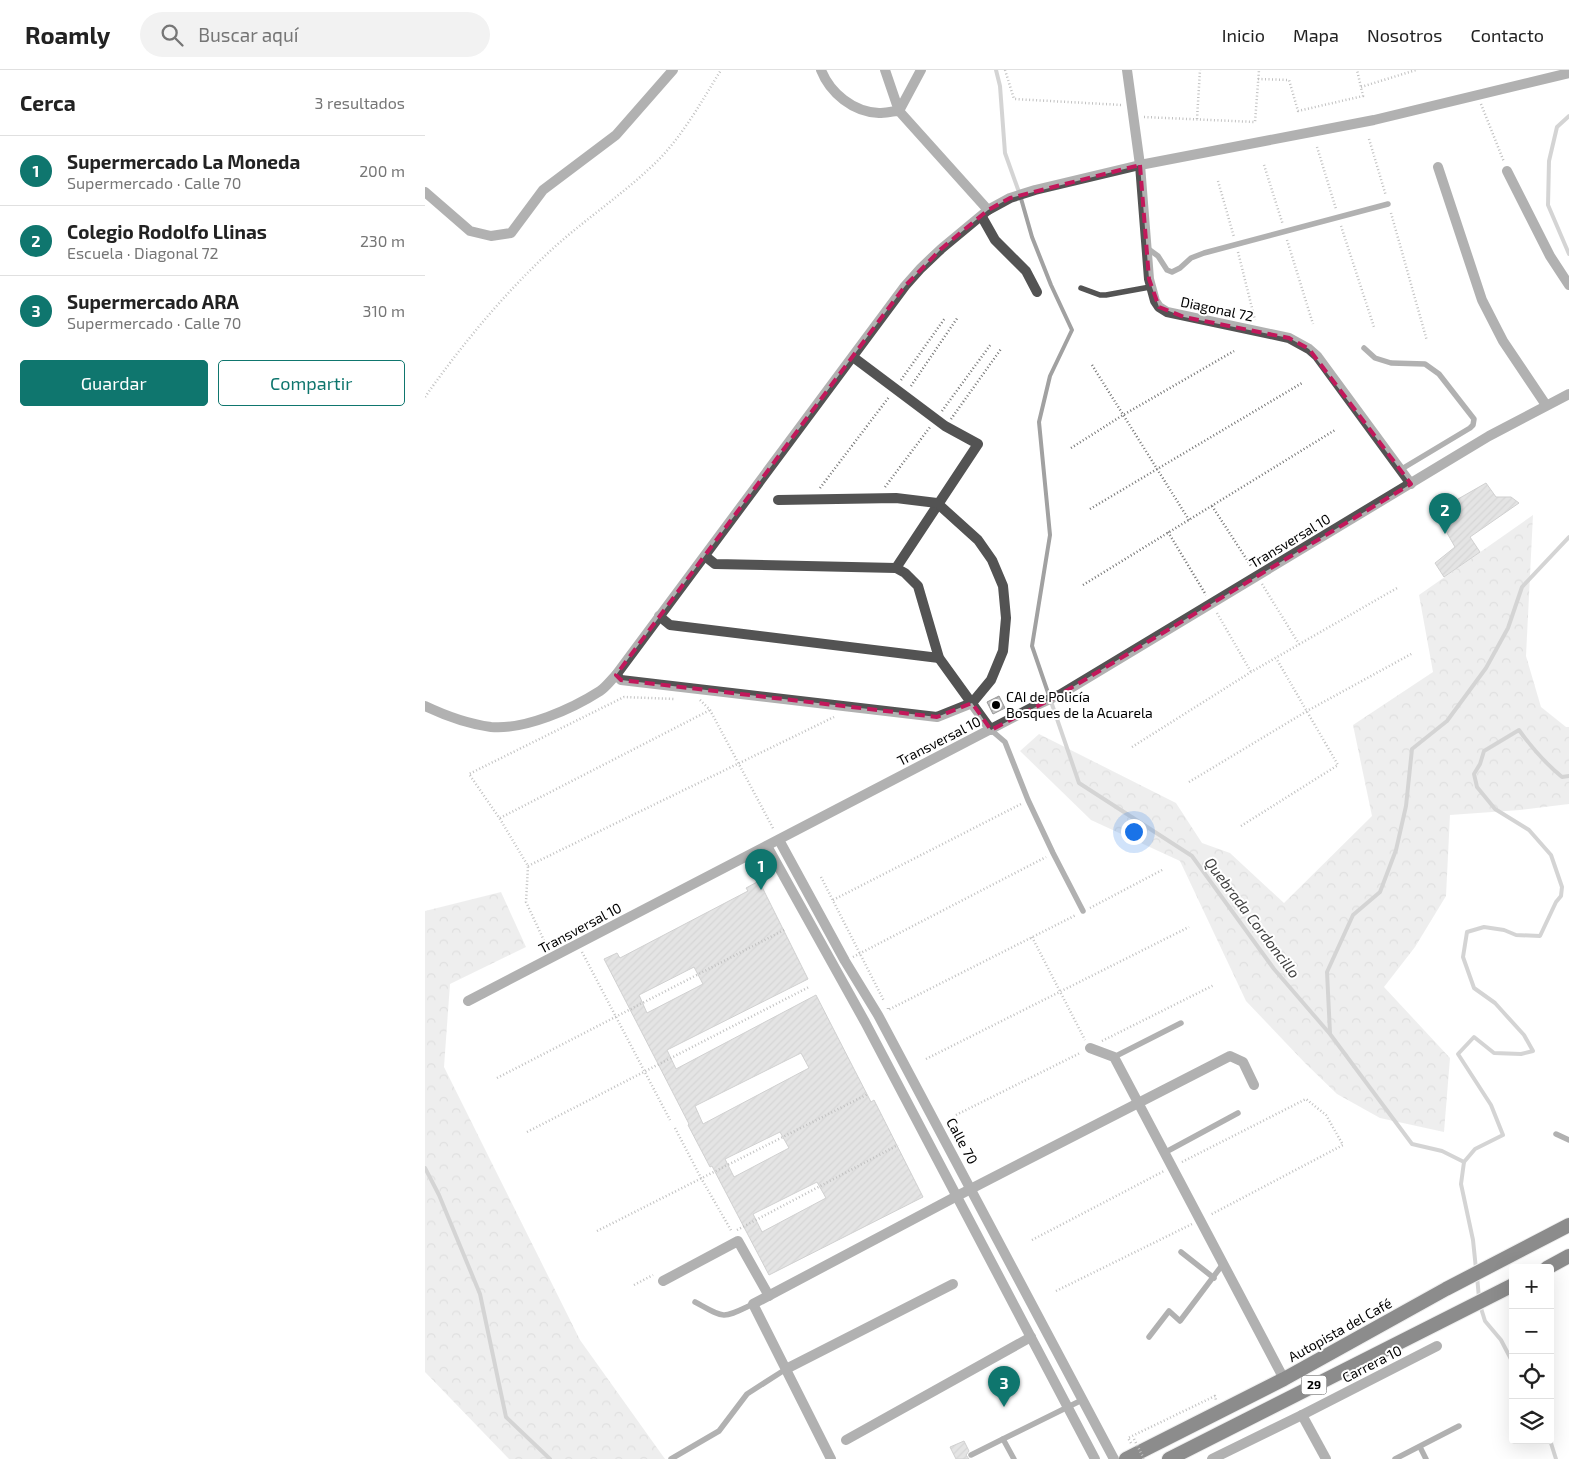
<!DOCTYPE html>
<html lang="es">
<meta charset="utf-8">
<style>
:root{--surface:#fff;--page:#f2f2f2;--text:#222;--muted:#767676;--line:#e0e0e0;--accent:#0f766e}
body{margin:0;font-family:"Exo 2",sans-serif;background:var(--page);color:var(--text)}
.controls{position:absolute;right:15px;bottom:15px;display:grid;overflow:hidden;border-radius:5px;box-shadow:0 5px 20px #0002}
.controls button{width:45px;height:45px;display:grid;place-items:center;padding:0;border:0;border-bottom:1px solid var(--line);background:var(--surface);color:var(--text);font:25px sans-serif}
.you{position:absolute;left:708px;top:761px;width:18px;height:18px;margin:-12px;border:4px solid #fff;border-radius:50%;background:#1a73e8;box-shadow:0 0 0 8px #1a73e833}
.badge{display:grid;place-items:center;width:32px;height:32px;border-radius:50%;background:var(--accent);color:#fff;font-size:16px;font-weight:700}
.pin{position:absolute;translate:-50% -41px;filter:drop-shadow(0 1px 2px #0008)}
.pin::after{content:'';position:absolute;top:26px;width:18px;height:15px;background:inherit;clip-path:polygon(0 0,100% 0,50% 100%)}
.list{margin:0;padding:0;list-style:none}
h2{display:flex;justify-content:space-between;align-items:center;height:65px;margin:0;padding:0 20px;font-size:21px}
h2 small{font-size:16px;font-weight:400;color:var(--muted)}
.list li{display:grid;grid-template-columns:32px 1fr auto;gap:15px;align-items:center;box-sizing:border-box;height:70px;padding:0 20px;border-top:1px solid var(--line)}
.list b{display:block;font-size:19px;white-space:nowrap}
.list p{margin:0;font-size:16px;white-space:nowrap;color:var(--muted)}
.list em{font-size:16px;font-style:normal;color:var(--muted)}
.actions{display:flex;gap:10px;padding:15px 20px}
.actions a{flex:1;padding:11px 0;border:1px solid var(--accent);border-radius:5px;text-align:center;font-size:18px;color:var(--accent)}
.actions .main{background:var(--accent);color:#fff}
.icon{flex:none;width:28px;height:28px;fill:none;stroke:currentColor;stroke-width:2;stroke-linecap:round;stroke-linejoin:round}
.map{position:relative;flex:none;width:1144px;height:1389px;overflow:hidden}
header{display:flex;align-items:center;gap:30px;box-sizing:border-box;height:70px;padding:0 25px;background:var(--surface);border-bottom:1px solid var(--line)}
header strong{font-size:24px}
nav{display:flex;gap:28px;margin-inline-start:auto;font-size:18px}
.search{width:350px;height:45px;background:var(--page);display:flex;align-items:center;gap:12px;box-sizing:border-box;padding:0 18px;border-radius:28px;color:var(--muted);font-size:19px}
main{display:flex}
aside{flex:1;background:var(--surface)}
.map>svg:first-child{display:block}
.forest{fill:url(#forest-crowns)}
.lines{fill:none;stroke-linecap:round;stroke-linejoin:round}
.stream{stroke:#a1a1a1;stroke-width:4}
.building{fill:url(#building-hatch);stroke:#979797;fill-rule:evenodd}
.trunk-casing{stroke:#dbdbdb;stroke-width:16}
.path{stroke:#757575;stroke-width:2.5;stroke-dasharray:1 2.5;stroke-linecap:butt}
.service{stroke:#535353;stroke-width:5.5}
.minor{stroke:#535353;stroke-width:10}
.trunk{stroke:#000;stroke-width:14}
.path-bridge{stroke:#757575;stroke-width:2.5;stroke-dasharray:1 2.5;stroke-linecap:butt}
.marked{fill:none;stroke:#c2185b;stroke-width:4;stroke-dasharray:10 6;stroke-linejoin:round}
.poi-dot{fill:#000;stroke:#fff;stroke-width:2}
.labels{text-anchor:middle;stroke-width:4;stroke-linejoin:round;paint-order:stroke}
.shield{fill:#fff;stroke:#4c4c4c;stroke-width:1}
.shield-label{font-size:12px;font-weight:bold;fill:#000}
.street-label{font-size:14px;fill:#000;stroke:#fff}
.poi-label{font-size:14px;fill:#000;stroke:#fff;text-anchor:start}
.water-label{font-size:15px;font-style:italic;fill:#424242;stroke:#fff}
</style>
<header>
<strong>Roamly</strong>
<div class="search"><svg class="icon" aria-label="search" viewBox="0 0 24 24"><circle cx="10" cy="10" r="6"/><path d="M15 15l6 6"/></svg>Buscar aquí</div>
<nav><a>Inicio</a><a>Mapa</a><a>Nosotros</a><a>Contacto</a></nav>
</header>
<main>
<aside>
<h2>Cerca<small>3 resultados</small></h2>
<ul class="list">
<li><span class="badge">1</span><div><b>Supermercado La Moneda</b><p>Supermercado · Calle 70</p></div><em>200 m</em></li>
<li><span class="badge">2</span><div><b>Colegio Rodolfo Llinas</b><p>Escuela · Diagonal 72</p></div><em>230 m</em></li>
<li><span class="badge">3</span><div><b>Supermercado ARA</b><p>Supermercado · Calle 70</p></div><em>310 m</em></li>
</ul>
<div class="actions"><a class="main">Guardar</a><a>Compartir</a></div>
</aside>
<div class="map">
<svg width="1144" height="1389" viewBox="0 0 1144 1389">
<defs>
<pattern id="forest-crowns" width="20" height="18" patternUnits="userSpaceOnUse" patternTransform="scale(1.25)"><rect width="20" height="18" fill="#dadada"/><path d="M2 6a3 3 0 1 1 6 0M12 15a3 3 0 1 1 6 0" fill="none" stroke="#b9b9b9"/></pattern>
<pattern id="building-hatch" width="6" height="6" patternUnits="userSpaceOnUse" patternTransform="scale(1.25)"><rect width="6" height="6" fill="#c3c3c3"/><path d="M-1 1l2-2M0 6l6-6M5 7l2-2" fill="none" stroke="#a6a6a6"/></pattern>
</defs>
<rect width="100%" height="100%" fill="#fff"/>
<!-- forest -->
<g class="forest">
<polygon points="1108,445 1101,586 1116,637 1141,657 1144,657 1144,734 1095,740 1025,745 1021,826 990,877 959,917 1025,988 1019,1062 955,1048 912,1024 880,993 821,931 755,791 666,750 595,681 614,664 751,733 777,773 805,783 859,833 947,746 928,655 1008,602 994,525"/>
<polygon points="76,822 101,877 25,914 19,997 155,1270 240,1389 84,1389 0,1302 0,841"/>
</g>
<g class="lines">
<!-- stream -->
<g class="stream">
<polyline points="571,0 575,16 580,83 595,125 607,167 626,215 647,260 625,306 614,352 625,465 607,576 654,713 767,786 849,899 905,964 987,1074 1017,1081 1039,1092"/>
<polyline points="1144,46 1132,57 1124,91 1123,135 1144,184"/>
<polyline points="905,963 902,902 928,845 955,822 971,780 981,736 987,679 1022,651 1061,598 1083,558 1097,517 1144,467"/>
<polyline points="0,1098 14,1125 55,1224 81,1347 125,1389"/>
<path d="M1051,1199L1048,1170L1036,1114L1039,1092L1050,1079L1078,1065L1066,1035L1033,984L1049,967L1069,983L1096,984L1108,981L1099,965L1079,943L1070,933L1049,918L1038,887L1042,862L1059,857L1079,860L1091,865L1115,866L1131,832L1136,826L1137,817L1126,785L1104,760L1070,739L1052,717L1049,704L1055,694L1059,681L1094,660C1107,678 1120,693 1137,707L1144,706"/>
<polyline points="1052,1206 1054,1228"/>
<polyline points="1055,1235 1060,1251 1076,1270 1088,1293"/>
<polyline points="1125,1370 1131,1389"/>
</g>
</g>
<!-- building -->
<g class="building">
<polygon points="1061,413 1071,427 1086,427 1094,433 1045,467 1055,482 1019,507 1010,493 1030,477 1006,435 1020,426 1026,433"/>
<polygon points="574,626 580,638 568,644 562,632"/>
<path d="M334,811L383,909L242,980L251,999L391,925L430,1001L446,1032L449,1030L498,1127L344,1205L287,1096L285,1097L263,1055L264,1054L179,889L192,883L195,888L323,821L321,818ZM269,897L278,914L222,943L214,925ZM376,983L384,998L278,1054L270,1036ZM355,1062L364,1078L309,1107L300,1089ZM392,1112L401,1128L337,1162L328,1144Z"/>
<polygon points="539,1371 544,1381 541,1385 544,1389 531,1389 525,1377"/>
</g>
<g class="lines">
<defs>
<g id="trunk">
<polyline points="1122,1198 1144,1186"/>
<polyline points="701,1389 859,1309 1021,1219 1144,1155"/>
<polyline points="744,1389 1088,1215"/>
</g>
</defs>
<!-- trunk casing -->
<use href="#trunk" class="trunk-casing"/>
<!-- path -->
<g class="path">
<polyline points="580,0 589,29 697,35"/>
<polyline points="833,9 864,10 873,41 938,26 932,0"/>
<polyline points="936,17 991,0"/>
<polyline points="1056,34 1079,92"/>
<polyline points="719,47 830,52 834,0"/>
<polyline points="772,49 775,0"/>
<polyline points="944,69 961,126"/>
<polyline points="892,77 911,139"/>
<polyline points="839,95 858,155"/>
<polyline points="793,111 809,167"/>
<polyline points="966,143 1002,271"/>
<polyline points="916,156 949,257"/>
<polyline points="862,170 888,254"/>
<polyline points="813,182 830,250"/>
<polyline points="667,295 764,450"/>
<polyline points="476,310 520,248"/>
<polyline points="486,316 533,247"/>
<path d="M0,327C36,276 77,226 123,183C155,153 193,128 225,98C255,71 275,34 296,0"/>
<polyline points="517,341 566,274"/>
<polyline points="526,349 576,279"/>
<polyline points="646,378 698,345 809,281"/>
<polyline points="460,417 505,357"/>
<polyline points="395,418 464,327"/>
<polyline points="787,436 826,496"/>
<polyline points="665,439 877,313"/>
<polyline points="743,462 781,525"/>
<polyline points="837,514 874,574"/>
<polyline points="658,515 910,360"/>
<polyline points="792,543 826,602"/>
<polyline points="275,630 285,640 349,760"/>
<polyline points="707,677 826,602 972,518"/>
<polyline points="764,712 882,641 988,583"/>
<polyline points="75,748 285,640"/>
<polyline points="816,756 913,695 851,588"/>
<polyline points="103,796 409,647"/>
<polyline points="396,807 459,931"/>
<polyline points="408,830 596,734"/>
<polyline points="665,838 739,799"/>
<polyline points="607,867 660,970"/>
<polyline points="122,877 101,832 103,796 75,749 44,704 199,627 250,629"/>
<polyline points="157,882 245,1050"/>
<polyline points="428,887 621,787"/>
<polyline points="463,938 463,940 651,845"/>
<polyline points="677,971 789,915"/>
<polyline points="501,989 764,857"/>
<polyline points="72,1008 361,859"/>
<polyline points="531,1045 655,983"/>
<polyline points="250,1058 276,1108 307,1162"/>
<polyline points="102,1062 384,917"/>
<polyline points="757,1092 881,1029 901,1045 918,1075 785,1145"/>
<polyline points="312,1160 473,1075"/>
<polyline points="172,1161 443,1024"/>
<polyline points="607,1170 739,1101"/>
<polyline points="209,1215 228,1205"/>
<polyline points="631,1221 767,1154"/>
<polyline points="706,1373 703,1368 790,1326 791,1330"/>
</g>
<!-- service -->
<g class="service">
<polyline points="722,178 733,186 742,200 747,202 755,198 766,188 779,183 963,134"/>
<polyline points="656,218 675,225 681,225 725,217"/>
<polyline points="939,278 950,288 966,293 1000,294 1014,304 1049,349 1048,355 1045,358 975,400"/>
<polyline points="566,660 580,672 603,730 628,783 658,841"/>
<polyline points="689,987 756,953"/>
<polyline points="1131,1064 1144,1070"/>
<polyline points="739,1083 813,1043"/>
<polyline points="756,1182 789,1208"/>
<path d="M270,1232C301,1249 296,1249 328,1234"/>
<polyline points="724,1267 744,1241 755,1251 798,1194"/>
<polyline points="578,1369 657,1330"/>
<polyline points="995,1377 1001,1389"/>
<polyline points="546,1385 578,1369 589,1389"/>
<polyline points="246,1389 294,1361 322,1324 361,1299"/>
<polyline points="970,1389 1034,1356"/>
</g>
<!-- minor -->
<g class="minor">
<path d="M396,0C405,23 428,42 454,43C461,43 468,41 474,41L563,140"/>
<polyline points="460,0 474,41"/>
<polyline points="702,0 715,95 724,209 730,231 734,237 742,242 864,268 884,279 892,286 986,414"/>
<polyline points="474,41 496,0"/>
<polyline points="1013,97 1057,230 1078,271 1121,335"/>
<polyline points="1082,101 1125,186 1144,215"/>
<polyline points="0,122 45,161 66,166 86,163 118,120 191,65 248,0"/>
<polyline points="557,147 570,170 601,201 612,222"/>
<polyline points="428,287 520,356 553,374 471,498"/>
<polyline points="280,486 290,494 471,498 480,503 493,516 514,588 566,660"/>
<polyline points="234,546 245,555 514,588"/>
<polyline points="191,605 196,610 512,647 547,633 566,610 578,581 581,548 578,516 567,490 553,470 512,433 471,428 353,430"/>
<path d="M0,636C21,646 43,654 66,657C100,660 147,639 175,621C181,617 186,610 191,605L480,216L496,198L516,179L563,140L585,128L610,120L715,95L949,50L1144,3"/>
<polyline points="354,770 420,891 453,945 689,1389"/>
<polyline points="342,776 440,952 670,1389"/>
<polyline points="43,931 612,635 636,624 1064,366 1144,324"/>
<polyline points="665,978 689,987 859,1309"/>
<polyline points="238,1211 313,1171 344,1226"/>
<polyline points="361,1299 528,1214"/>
<polyline points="877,1345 901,1389"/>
<polyline points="421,1370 606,1267"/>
<polyline points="406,1389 328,1234 532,1126 805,986 818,992 829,1015"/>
<polyline points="787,1389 877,1345 1012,1276"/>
</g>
<!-- trunk -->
<use href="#trunk" class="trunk"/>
<!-- path-bridge -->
<polyline class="path-bridge" points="709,1369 719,1389"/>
</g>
<!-- marked area -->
<path d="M0 0H1144V1389H0ZM715,95L724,209L734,237L759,247L864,268L884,279L986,414L636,624L566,660L547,633L512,647L196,610L191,605L480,216L516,179L563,140L585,128Z" fill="#fff" fill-opacity=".55" fill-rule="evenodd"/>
<path class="marked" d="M715,95L724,209L734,237L759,247L864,268L884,279L986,414L636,624L566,660L547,633L512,647L196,610L191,605L480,216L516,179L563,140L585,128Z"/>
<!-- markers -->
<circle class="poi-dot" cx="571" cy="635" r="5"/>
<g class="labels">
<!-- shield labels -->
<rect class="shield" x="876.5" y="1305.5" width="25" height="19" rx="4"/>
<g class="shield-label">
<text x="889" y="1319">29</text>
</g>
<!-- street labels -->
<g class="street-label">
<text transform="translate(792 239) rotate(12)" y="5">Diagonal 72</text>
<text transform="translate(865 471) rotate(-31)" y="5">Transversal 10</text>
<text transform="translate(514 671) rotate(-27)" y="5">Transversal 10</text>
<text transform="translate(155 858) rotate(-28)" y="5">Transversal 10</text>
<text transform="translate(537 1071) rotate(62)" y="5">Calle 70</text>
<text transform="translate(915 1260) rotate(-29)" y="5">Autopista del Café</text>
<text transform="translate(947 1294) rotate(-27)" y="5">Carrera 10</text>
</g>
<!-- poi labels -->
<g class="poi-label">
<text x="581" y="632">CAI de Policía<tspan x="581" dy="16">Bosques de la Acuarela</tspan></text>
</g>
<!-- water labels -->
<g class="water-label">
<text transform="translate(827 848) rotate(53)" y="5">Quebrada Cordoncillo</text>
</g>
</g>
</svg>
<div class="controls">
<button>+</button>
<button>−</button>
<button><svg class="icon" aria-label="locate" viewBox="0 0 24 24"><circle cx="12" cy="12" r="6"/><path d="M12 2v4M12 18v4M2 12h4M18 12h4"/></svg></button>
<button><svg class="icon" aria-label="layers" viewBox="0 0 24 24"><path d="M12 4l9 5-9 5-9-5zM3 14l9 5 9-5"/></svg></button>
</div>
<div class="you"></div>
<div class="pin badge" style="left:336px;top:820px">1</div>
<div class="pin badge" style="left:1020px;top:464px">2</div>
<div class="pin badge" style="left:579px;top:1337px">3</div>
</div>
</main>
